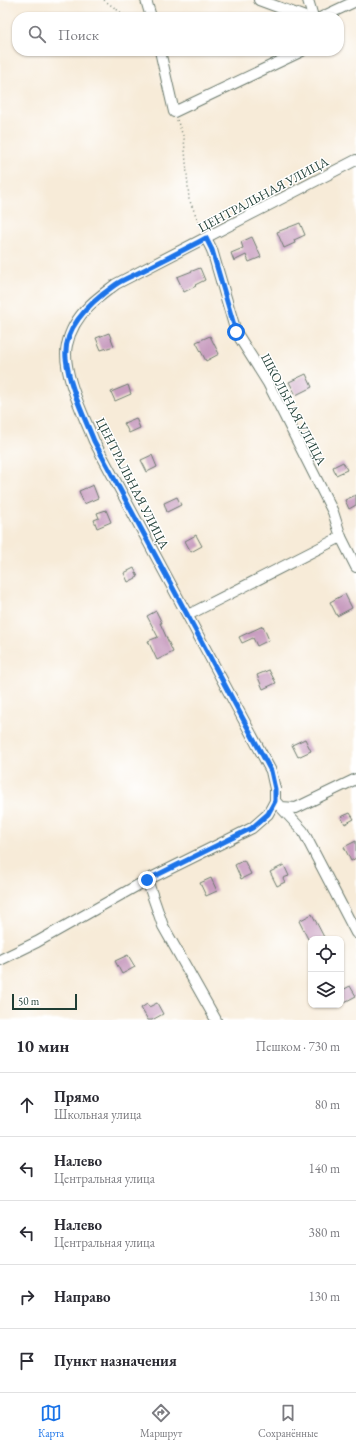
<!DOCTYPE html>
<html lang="ru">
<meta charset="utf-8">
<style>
:root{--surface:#fff;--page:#f7f7f7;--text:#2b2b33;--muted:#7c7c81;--line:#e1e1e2;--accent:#1a73e8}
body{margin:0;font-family:"EB Garamond",serif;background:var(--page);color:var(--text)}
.controls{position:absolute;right:12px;bottom:12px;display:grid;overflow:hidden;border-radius:8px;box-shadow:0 1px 3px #0004}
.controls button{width:36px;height:36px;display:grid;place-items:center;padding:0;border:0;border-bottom:1px solid var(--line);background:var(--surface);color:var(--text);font:20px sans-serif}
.scale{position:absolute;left:12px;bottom:10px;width:65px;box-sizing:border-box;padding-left:4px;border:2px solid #1f3d34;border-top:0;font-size:11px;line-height:14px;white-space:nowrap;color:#1f3d34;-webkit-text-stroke:3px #fff;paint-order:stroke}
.stop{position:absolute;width:12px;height:12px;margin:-9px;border:3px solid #1a73e8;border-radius:50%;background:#fff}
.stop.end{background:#1a73e8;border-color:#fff;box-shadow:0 1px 4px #0008}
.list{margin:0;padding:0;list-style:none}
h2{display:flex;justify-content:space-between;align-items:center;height:52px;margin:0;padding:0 16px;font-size:17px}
h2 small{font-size:13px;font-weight:400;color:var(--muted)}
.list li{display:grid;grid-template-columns:26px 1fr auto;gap:12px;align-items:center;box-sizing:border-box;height:64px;padding:0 16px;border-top:1px solid var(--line)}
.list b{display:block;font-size:15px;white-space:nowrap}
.list p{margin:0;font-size:13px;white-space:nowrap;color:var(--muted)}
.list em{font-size:13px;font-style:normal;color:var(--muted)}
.icon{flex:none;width:22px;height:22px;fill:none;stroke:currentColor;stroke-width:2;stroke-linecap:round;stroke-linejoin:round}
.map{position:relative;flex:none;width:356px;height:1020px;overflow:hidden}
.search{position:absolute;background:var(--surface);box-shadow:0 1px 3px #0004;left:12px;right:12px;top:12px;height:44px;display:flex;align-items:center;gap:10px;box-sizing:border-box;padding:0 14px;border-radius:16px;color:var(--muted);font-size:15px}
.sheet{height:372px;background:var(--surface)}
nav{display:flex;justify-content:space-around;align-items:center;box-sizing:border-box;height:56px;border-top:1px solid var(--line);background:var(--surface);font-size:11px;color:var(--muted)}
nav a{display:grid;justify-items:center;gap:2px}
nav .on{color:var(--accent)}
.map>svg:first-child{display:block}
.building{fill:#c89cbf}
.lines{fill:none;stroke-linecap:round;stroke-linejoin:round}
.minor-casing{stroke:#6b7a6d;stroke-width:12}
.path{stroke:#6b7a6d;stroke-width:1.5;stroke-dasharray:1 3;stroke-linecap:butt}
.minor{stroke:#fff;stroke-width:10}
.route{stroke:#1a73e8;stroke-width:5}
.labels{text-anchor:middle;stroke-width:3;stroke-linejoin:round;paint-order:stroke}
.street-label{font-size:13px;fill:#1f3d34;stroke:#fff}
</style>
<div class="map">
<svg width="356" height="1020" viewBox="0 0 356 1020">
<rect width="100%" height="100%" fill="#fff"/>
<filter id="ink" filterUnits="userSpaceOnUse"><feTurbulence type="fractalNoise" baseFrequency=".025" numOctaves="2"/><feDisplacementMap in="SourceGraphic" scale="8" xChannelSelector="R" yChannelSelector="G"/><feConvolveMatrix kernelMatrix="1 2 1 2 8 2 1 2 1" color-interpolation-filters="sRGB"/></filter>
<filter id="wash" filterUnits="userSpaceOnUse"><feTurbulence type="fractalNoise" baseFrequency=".012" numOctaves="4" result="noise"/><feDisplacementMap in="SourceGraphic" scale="16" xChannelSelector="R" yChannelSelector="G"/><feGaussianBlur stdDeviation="0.9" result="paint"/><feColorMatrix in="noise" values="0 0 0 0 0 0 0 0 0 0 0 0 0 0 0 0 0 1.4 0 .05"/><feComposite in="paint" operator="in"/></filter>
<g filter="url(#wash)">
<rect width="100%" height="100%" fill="#f7ebd8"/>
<g id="blocks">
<!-- building -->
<g class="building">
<polygon points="300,223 305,235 294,240 295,243 284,248 277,232"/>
<polygon points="252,237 261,257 249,262 246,255 234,261 231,253 243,248 241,242"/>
<polygon points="200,268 205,280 195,285 196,286 184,292 177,277"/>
<polygon points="109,333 114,346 101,350 96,338"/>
<polygon points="210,336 219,354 206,361 196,342"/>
<polygon points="306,374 312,387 296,395 289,382"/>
<polygon points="128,385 131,394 115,401 111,392"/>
<polygon points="136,418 140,428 129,433 124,423"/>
<polygon points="152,455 157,467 147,472 141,460"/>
<polygon points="343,462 347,470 336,475 333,467"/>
<polygon points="93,485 98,498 84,504 79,491"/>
<polygon points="356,495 356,505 349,509 345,500"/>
<polygon points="177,497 181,505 167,512 164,503"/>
<polygon points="106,510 111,522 97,528 94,520 99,518 97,513"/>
<polygon points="196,535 202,546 191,552 185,541"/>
<polygon points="134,568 138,577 128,582 124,573"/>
<polygon points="345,594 352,608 337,616 330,602"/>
<polygon points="156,611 162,623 160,623 173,652 157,660 148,641 158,637 147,616"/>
<polygon points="263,626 269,640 257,646 253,638 242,643 239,637"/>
<polygon points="269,670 276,683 263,689 257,675"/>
<polygon points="305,739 311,751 298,757 292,745"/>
<polygon points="350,813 354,819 345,824 341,817"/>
<polygon points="356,841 356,858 351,861 344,847"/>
<polygon points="244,860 251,874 241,879 235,865"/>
<polygon points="284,865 289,876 283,878 285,882 277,886 270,872"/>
<polygon points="211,878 217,891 206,896 200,883"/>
<polygon points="312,914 325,939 308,939 299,921"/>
<polygon points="128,955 135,967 122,974 115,961"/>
<polygon points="350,986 356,996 341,1004 341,991"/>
<polygon points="157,1003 163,1014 152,1020 148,1020 141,1008 147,1004 149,1007"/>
</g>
</g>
</g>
<g filter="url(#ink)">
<use href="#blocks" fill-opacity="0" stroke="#6b7a6d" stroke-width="1"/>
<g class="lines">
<defs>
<g id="minor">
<polyline points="146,0 151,17"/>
<polyline points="259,0 305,17"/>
<polyline points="308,0 313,17"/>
<polyline points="322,17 356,1"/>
<polyline points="160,51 174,112 302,51"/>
<path d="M356,160L116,284C107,291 97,298 89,306C79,316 70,330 67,345C61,371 84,416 94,441L271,771L275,789V801L303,831L356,933"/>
<polyline points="206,238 212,250 236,332 268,383 333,512 341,537 356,567"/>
<polyline points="188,615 341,537"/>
<polyline points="281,807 296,808 356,779"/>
<polyline points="147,880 163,926 216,1020"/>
<polyline points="0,960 37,942 147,880 252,828 268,814 275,801"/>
</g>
</defs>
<!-- minor casing -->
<use href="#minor" class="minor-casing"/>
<!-- path -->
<g class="path">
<polyline points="104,0 127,17"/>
<polyline points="177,120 184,138 189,199 202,230"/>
</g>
<!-- minor -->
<use href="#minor" class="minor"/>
</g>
</g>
<g class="lines" filter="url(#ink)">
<!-- route -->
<path class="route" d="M147,880L252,828L268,814L275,801V789L271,771L94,441C83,414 69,386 66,358C63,327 92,301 115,285C123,279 135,275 144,270C165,259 186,249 206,238L212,250L236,332"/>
</g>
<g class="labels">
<!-- street labels -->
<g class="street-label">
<text transform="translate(263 194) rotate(-28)" y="5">ЦЕНТРАЛЬНАЯ УЛИЦА</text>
<text transform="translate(294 409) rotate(62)" y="5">ШКОЛЬНАЯ УЛИЦА</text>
<text transform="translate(133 483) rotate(63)" y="5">ЦЕНТРАЛЬНАЯ УЛИЦА</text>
</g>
</g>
</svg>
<div class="controls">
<button><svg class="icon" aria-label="locate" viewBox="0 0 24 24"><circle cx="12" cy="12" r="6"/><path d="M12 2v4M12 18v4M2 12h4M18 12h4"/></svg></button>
<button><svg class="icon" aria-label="layers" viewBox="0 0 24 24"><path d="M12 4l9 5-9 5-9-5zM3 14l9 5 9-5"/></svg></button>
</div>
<div class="scale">50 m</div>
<div class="stop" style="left:236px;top:332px"></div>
<div class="stop end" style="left:147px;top:880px"></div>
<div class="search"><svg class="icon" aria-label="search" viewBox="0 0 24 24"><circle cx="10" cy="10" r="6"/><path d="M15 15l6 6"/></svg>Поиск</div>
</div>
<section class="sheet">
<h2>10 мин<small>Пешком · 730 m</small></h2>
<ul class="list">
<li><svg class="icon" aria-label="ahead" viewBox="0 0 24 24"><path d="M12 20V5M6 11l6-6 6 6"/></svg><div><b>Прямо</b><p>Школьная улица</p></div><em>80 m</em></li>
<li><svg class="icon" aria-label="left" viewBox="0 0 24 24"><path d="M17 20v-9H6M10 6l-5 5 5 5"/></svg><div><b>Налево</b><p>Центральная улица</p></div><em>140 m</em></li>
<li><svg class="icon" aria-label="left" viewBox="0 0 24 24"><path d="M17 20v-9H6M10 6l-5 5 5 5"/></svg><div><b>Налево</b><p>Центральная улица</p></div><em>380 m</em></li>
<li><svg class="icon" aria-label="right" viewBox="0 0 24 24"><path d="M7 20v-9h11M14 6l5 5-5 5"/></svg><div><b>Направо</b></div><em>130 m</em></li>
<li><svg class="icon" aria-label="arrive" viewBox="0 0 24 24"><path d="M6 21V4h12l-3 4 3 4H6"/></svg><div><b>Пункт назначения</b></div></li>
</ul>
</section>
<nav>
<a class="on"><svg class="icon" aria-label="map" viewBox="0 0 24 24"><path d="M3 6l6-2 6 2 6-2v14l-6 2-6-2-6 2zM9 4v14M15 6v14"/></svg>Карта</a>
<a><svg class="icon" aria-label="directions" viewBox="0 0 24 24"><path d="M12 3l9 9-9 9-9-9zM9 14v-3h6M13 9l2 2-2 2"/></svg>Маршрут</a>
<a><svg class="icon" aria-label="saved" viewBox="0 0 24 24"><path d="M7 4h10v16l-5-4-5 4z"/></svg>Сохранённые</a>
</nav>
